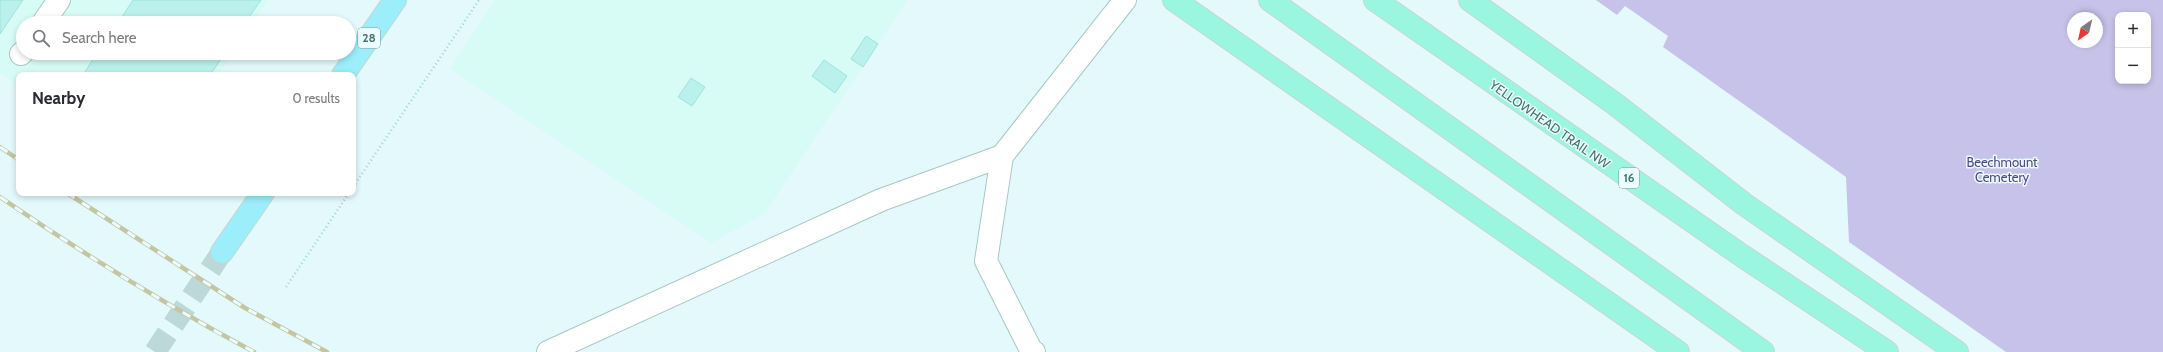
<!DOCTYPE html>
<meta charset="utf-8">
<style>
:root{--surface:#fff;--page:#f7f7f7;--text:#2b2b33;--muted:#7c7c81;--line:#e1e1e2}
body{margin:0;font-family:Cabin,sans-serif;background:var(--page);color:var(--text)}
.controls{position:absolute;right:12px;top:12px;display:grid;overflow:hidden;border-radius:8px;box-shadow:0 2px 6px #0003}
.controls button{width:36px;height:36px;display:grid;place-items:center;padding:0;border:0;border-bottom:1px solid var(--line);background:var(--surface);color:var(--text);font:20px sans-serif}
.compass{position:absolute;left:2067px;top:12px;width:36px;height:36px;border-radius:50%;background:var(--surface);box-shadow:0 2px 6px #0003;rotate:214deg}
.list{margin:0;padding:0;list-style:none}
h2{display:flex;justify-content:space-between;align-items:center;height:52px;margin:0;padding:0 16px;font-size:17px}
h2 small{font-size:13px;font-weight:400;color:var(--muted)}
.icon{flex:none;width:22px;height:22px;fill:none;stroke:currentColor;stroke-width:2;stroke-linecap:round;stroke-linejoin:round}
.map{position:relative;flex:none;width:2163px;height:352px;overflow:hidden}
.search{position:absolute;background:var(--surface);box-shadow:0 2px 6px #0003;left:16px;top:16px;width:340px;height:44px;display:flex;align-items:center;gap:10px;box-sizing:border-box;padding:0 14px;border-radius:22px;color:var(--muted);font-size:15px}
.panel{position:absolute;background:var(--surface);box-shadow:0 2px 6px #0003;left:16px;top:72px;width:340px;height:124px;border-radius:8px}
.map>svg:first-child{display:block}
.commercial{fill:#d7fcf5}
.green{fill:#c6c2e9;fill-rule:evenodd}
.building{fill:#bbf1ec;stroke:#9ce4dc}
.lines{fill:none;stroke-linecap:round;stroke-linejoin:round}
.major-tunnel{stroke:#bcd8d8;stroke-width:22;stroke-dasharray:22 11;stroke-linecap:butt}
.minor-casing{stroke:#a5c8c6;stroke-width:24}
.major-casing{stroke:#c8d5d4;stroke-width:24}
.highway-casing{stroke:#c8d5d4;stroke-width:24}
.path{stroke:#9ed6d0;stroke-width:2.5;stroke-dasharray:1 3;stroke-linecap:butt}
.minor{stroke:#fff;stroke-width:22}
.major{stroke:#9ceefa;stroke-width:22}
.highway{stroke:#9bf6e1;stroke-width:22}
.rail-casing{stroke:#c4c5a2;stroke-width:4.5}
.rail{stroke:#eafcff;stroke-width:3;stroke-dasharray:9;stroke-linecap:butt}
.labels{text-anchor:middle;stroke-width:3;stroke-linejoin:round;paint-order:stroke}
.shield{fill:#eafcff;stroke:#799d9a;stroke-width:1}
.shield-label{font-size:12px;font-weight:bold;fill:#49746e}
.street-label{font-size:13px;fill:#49746e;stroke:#eafcff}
.park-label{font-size:13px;fill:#544786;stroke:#eafcff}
</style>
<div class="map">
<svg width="2163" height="352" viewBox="0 0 2163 352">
<rect width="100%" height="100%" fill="#e3f9fc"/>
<!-- commercial -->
<g class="commercial">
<polygon points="0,0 268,0 253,23 23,23 23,53 233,53 218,75 19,75 19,87 0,73"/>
<polygon points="495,0 907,0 764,214 711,243 450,69"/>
</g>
<!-- green -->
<path class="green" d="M1596,0H2163V352H2006L1849,242L1846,177L1663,47L1668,36L1625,6L1617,15ZM2118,15H2148V81H2118ZM2073,18H2097V42H2073Z"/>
<!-- building -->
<g class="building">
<polygon points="0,0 23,0 0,34"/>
<polygon points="133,0 261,0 245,23 118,23"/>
<polygon points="866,36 878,44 863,67 851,59"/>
<polygon points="97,53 225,53 210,75 83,75"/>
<polygon points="824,60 847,76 835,93 812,76"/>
<polygon points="691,78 705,87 692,106 678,97"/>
</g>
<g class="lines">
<!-- major-tunnel -->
<polyline class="major-tunnel" points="155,352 222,252"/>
<defs>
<g id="minor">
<polyline points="43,23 59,0"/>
<polyline points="21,54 23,52"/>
<polyline points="548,352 881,200 1002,156"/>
<polyline points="1034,352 1031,350 986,261 1002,156 1125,0"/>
</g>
<g id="major">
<polyline points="343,75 395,0"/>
<polyline points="222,252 263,193"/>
</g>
<g id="highway">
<polyline points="1174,0 1678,352"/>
<polyline points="1270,0 1763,352"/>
<polyline points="1375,0 1741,255 1887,352"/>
<polyline points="1470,0 1615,104 1744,204 1957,352"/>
</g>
</defs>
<!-- minor casing -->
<use href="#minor" class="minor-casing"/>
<!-- major casing -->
<use href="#major" class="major-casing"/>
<!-- highway casing -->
<use href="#highway" class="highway-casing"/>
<!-- path -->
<g class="path">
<polyline points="353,187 479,0"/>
<polyline points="286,287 349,193"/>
</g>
<!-- minor -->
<use href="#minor" class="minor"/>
<!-- major -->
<use href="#major" class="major"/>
<!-- highway -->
<use href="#highway" class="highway"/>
<defs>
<g id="rail">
<polyline points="0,147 19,160"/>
<polyline points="67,193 245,308 327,352"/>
<path d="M0,197C82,253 166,305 254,352"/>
</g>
</defs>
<!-- rail casing -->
<use href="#rail" class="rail-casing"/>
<!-- rail -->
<use href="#rail" class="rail"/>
</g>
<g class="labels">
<!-- shield labels -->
<g class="shield">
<rect x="358" y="28" width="22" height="20" rx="3"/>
<rect x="1619" y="168" width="20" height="20" rx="3"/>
</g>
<g class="shield-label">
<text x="369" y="42">28</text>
<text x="1629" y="182">16</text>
</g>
<!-- street labels -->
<g class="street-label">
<text transform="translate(1550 124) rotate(35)" y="5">YELLOWHEAD TRAIL NW</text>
</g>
<!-- park labels -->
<g class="park-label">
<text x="2002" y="167">Beechmount<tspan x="2002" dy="15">Cemetery</tspan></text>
</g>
</g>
</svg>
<div class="controls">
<button>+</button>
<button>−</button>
</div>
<svg class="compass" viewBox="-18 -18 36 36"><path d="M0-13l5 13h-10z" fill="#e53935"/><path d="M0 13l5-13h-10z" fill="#7c7c81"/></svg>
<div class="search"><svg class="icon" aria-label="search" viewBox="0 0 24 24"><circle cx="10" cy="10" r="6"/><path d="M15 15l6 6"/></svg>Search here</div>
<section class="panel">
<h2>Nearby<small>0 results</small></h2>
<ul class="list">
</ul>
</section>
</div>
